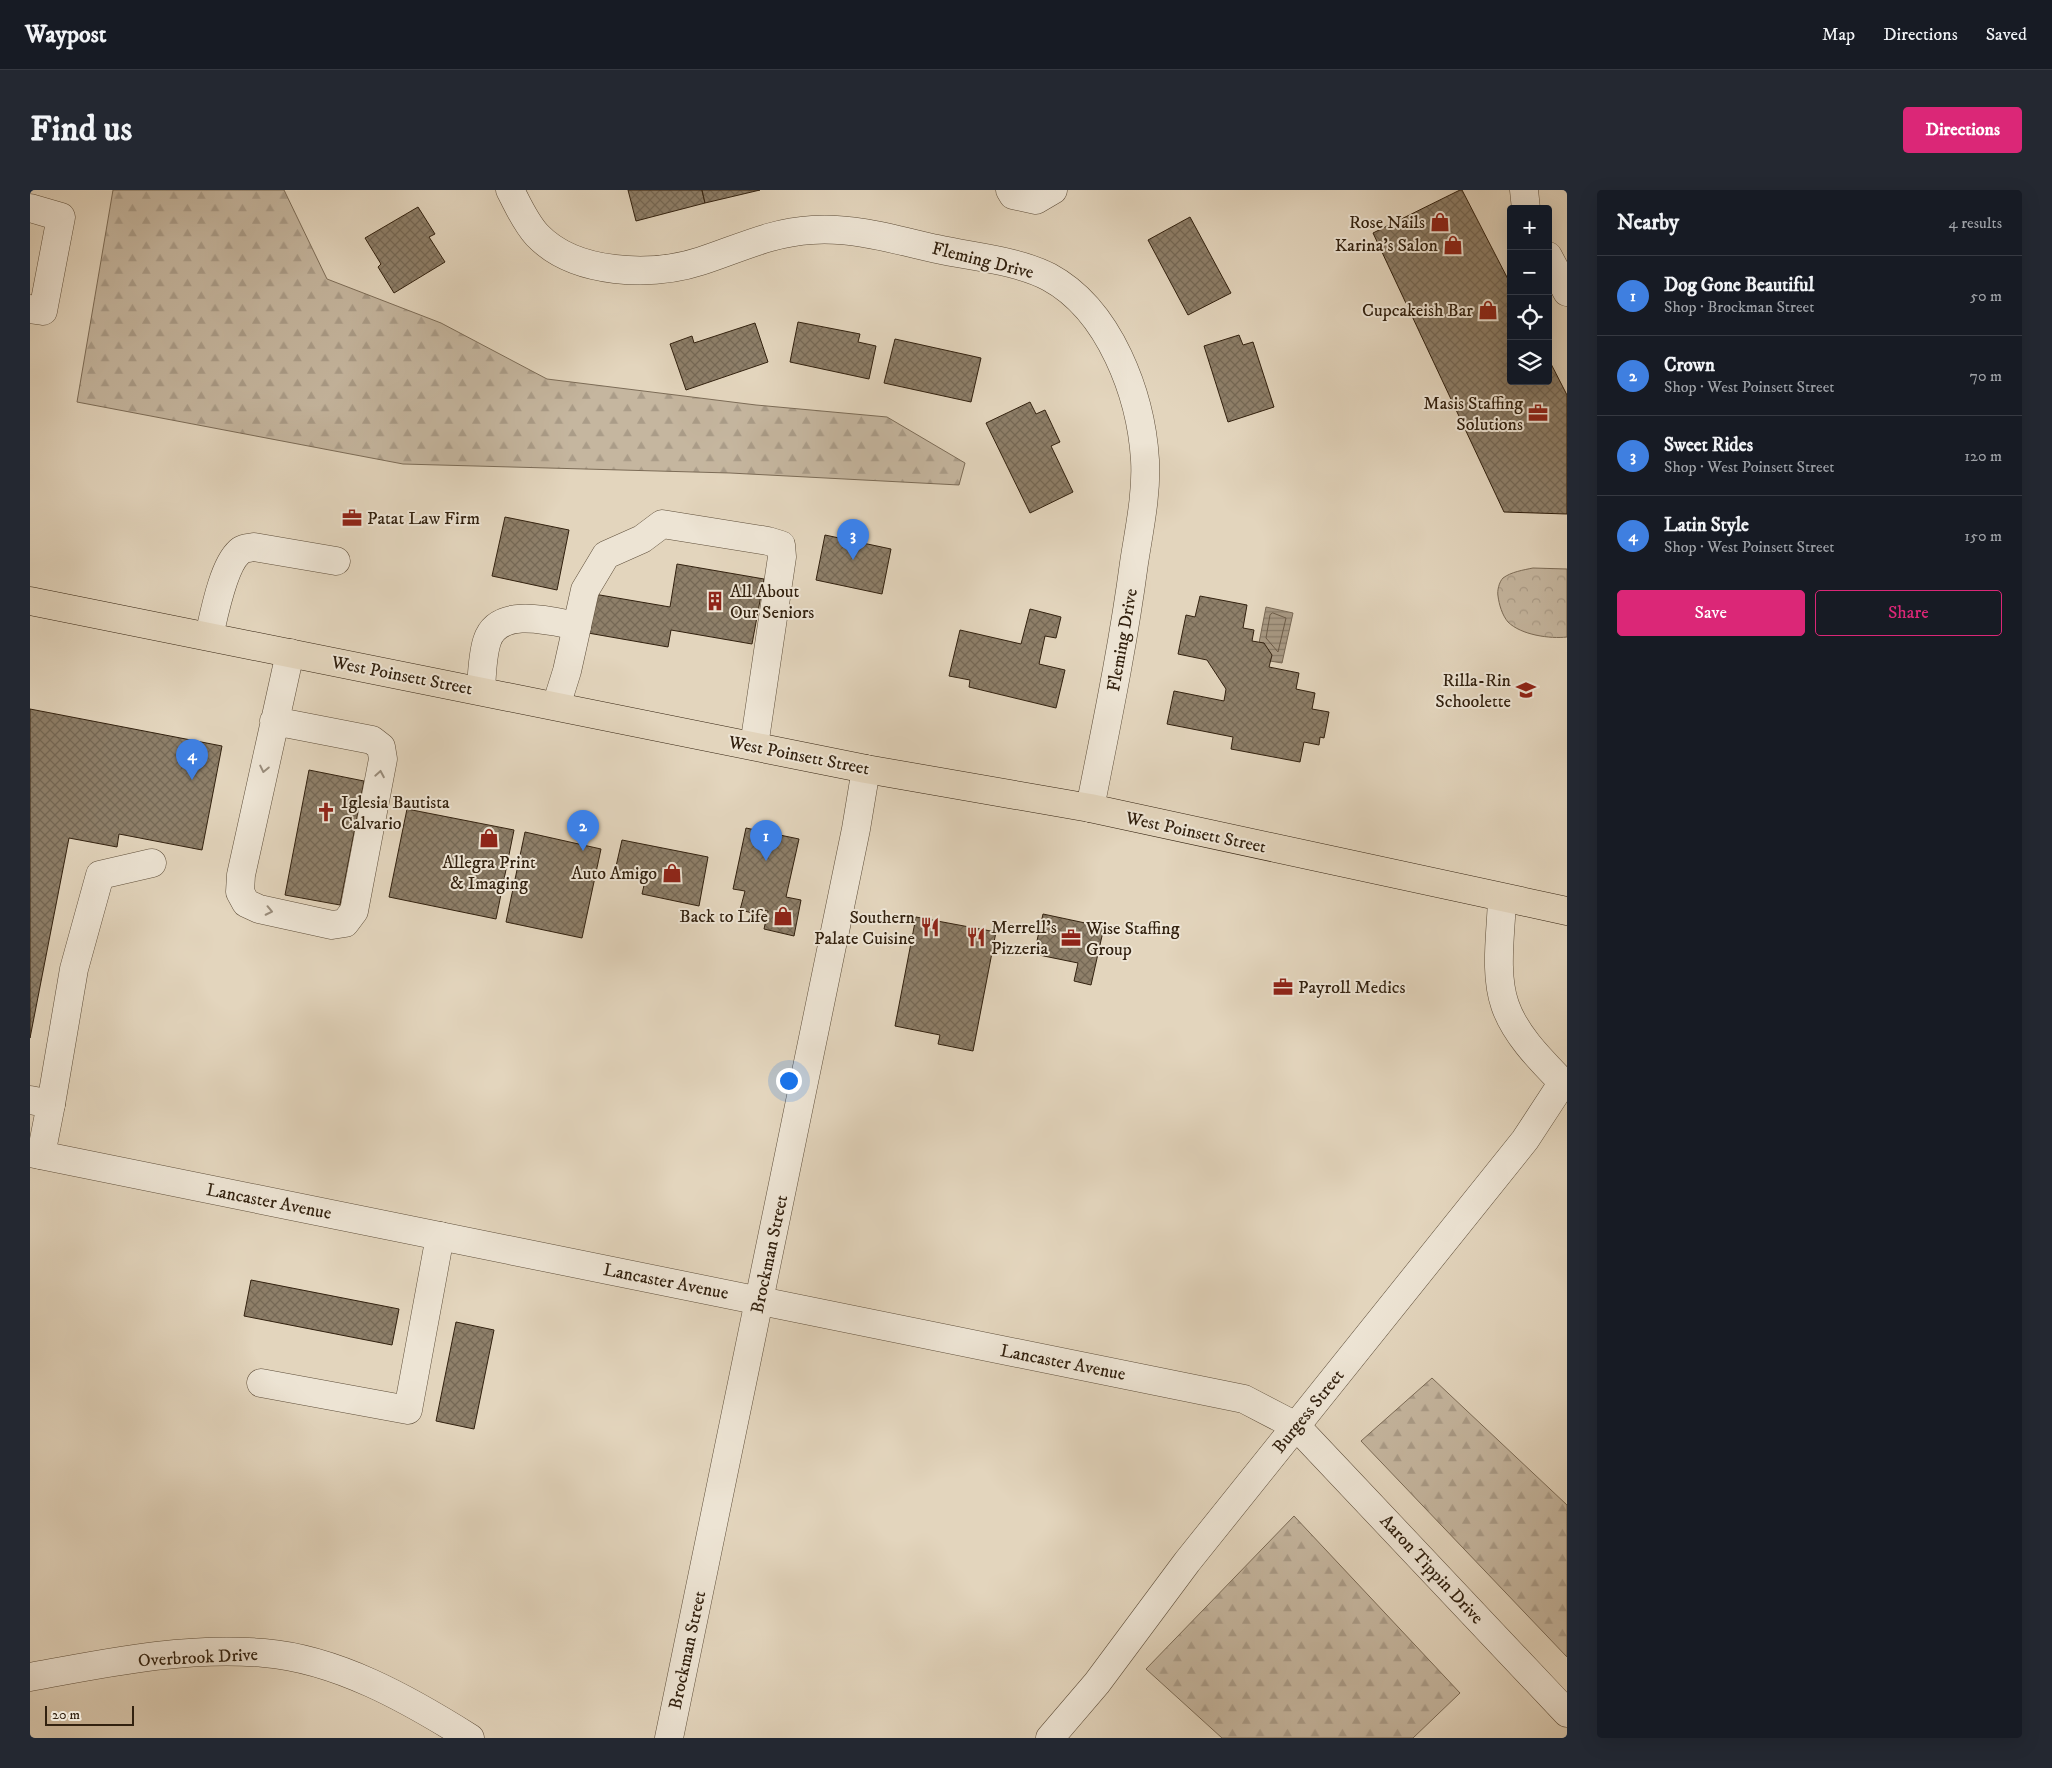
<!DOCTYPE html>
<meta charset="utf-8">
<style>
:root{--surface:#171b24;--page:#242831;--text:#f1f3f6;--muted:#9ea1a6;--line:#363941;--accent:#db2777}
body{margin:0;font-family:"IM FELL DW Pica",serif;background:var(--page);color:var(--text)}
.controls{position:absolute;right:15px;top:15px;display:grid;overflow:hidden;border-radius:5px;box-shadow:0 5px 20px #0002}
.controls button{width:45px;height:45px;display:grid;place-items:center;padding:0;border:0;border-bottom:1px solid var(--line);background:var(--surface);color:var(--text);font:25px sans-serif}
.scale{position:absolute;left:15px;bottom:12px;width:89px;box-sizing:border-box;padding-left:5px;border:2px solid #32210f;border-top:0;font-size:14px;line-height:18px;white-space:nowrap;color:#32210f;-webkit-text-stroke:4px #ede4d4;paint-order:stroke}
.you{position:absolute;left:758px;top:890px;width:18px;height:18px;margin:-12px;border:4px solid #fff;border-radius:50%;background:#1a73e8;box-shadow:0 0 0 8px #1a73e833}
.badge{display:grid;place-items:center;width:32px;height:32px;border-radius:50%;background:var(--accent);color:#fff;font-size:16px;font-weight:700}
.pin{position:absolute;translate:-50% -41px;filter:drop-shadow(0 1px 2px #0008)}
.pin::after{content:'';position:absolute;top:26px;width:18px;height:15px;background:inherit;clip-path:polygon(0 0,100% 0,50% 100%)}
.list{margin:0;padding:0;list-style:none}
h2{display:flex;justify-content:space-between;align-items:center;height:65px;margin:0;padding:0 20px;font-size:21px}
h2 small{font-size:16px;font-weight:400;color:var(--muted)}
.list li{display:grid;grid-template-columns:32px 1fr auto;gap:15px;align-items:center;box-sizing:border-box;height:80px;padding:0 20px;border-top:1px solid var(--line)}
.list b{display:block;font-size:19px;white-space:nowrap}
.list p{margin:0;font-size:16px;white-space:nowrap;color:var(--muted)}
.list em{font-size:16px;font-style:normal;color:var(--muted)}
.actions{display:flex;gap:10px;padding:15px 20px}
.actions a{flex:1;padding:11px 0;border:1px solid var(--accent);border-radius:5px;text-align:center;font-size:18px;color:var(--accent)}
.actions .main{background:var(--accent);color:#fff}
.icon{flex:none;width:28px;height:28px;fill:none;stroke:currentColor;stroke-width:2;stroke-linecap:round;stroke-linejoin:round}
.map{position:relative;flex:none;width:1537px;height:1548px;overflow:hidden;border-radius:5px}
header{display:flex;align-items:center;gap:30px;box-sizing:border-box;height:70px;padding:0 25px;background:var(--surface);border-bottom:1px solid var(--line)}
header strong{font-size:24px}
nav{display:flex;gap:28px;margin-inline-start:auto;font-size:18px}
.intro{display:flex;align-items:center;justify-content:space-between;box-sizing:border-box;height:120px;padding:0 30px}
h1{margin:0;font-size:35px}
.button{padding:12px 22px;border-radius:5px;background:var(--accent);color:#fff;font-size:18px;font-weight:700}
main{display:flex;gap:30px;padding:0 30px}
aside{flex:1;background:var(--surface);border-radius:5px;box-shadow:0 5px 20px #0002}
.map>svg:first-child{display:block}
.forest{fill:url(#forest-firs);stroke:#7c6c57}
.park{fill:url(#park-crowns);stroke:#7c6c57}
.water{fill:url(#water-rules);stroke:#786854}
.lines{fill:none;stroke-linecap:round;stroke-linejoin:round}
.shore{stroke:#6c5c48;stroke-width:1}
.building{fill:url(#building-cross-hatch);stroke:#32210f}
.minor-casing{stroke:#5e4e3a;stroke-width:29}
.major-casing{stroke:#32210f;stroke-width:29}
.minor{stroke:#ede4d4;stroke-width:28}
.major{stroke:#e3d5bd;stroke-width:28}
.oneway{stroke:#998c7b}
.labels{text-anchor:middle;stroke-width:4;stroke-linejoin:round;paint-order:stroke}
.poi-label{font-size:18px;fill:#32210f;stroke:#ede4d4;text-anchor:end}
.street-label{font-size:18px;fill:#32210f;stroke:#ede4d4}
</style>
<header>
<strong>Waypost</strong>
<nav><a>Map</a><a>Directions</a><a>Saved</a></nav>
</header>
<div class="intro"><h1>Find us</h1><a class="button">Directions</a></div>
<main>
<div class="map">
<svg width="1537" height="1548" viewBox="0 0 1537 1548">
<defs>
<pattern id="forest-firs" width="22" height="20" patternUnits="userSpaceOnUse" patternTransform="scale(1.25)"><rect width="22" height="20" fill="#c5b69f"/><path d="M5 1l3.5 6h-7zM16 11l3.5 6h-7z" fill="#aa9c88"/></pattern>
<pattern id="park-crowns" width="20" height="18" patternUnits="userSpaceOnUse" patternTransform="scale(1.25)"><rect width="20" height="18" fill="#c5b69f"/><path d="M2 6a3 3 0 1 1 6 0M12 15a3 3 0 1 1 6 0" fill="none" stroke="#aa9c88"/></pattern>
<pattern id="water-rules" width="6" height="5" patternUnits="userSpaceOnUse" patternTransform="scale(1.25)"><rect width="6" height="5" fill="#a79882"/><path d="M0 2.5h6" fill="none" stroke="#897c69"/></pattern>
<pattern id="building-cross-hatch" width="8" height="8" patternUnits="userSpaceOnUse" patternTransform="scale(1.25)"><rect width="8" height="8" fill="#8e7f69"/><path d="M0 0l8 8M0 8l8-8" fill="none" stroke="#756855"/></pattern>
</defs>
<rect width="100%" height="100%" fill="#e3d5bd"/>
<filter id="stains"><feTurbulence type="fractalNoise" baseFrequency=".004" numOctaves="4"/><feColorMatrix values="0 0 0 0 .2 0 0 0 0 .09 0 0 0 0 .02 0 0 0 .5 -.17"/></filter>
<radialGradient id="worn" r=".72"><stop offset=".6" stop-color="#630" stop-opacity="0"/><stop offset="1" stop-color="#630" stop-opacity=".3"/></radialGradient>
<!-- forest -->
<g class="forest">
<polygon points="83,0 254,0 297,89 411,133 517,189 726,215 857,227 935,273 929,295 700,283 373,274 47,212"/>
<polygon points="1402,1188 1537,1315 1537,1467 1331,1251"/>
<polygon points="1264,1326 1430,1503 1383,1548 1192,1548 1116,1479"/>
</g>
<!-- park -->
<path class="park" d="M1503,378L1537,379V447C1520,449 1491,445 1478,432C1472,425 1469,414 1468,406C1467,401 1469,392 1473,388C1481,382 1493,380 1503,378Z"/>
<!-- water -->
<polygon class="water" points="1236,417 1263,423 1252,473 1240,471 1229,453"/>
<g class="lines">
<!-- shore -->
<polygon class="shore" points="1243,423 1256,428 1248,462 1236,448 1240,425"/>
</g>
<!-- building -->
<g class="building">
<polygon points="598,0 672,0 675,13 606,31"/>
<polygon points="672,0 730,0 675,13"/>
<polygon points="1430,0 1432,0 1481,95 1481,191 1518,191 1518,168 1537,205 1537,324 1474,322 1343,43"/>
<polygon points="388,17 405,44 399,47 415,72 364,103 348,77 351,74 335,48"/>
<polygon points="1160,27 1201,103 1158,125 1118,50"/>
<polygon points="768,132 830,144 828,152 846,156 839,189 760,172"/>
<polygon points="725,133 738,172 656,200 640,154 662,146 664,153"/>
<polygon points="1209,145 1213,155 1223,152 1244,217 1198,232 1174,156"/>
<polygon points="865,149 951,168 941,212 854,193"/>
<polygon points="1000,212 1006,224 1015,220 1030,252 1021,256 1043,302 1000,323 956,233"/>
<polygon points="475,327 539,340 527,400 462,386"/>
<polygon points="795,345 861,359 852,404 786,390"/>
<polygon points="647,374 734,389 722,454 641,440 638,457 558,443 564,404 640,417"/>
<polygon points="1170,406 1217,415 1213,438 1224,440 1222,451 1234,453 1242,465 1239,477 1269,483 1266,499 1285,503 1282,519 1299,522 1294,548 1290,547 1289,555 1274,552 1270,572 1201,559 1203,547 1137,534 1144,501 1194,511 1196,499 1177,470 1148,464 1156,425 1165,427"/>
<polygon points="1000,419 1031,427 1026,448 1015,446 1009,474 1035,480 1026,518 939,497 940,490 919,486 930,440 991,454"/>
<polygon points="0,519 192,556 172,660 89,644 87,657 39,648 0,848"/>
<polygon points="279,580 334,591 310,715 255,705"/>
<polygon points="377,619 484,640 466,729 359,707"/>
<polygon points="716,638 769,649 756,707 771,710 764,746 734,739 738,721 732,720 731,725 710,720 715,701 703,699"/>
<polygon points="495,642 571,659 552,748 476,732"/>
<polygon points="592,650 678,667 669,716 612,704 615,691 584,685"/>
<polygon points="1013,724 1074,737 1061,795 1044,791 1048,773 1004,764"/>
<polygon points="886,727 966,742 943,861 908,854 910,845 865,836"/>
<polygon points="221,1090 369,1119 362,1155 214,1126"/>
<polygon points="426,1132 464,1140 444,1239 406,1231"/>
</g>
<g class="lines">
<defs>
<g id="minor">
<path d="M480,0C488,15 495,32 507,45C545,85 622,87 671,71C708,59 742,42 782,40C824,37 866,50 907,59C943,67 986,70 1019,87C1080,120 1111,205 1115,270C1117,304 1109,340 1104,373C1093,456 1076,537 1060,618"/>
<polyline points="980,0 983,5 1006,10 1023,0"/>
<polyline points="1494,0 1496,19"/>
<polyline points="0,18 31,27 13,121 0,119"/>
<polyline points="1518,66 1537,102"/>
<path d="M179,446C184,425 193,376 209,362C212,358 219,358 224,357L306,371"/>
<path d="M451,501C452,485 452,467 457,451C468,416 521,431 547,436"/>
<polyline points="526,516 537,481 555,400 576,365 612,349 632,334 738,351 751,355 752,367 724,556"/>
<polyline points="244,531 342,550 351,557 353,569 324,721 315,733 302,735 229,719 216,713 210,702 211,685 260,463"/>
<path d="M1472,709C1471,743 1464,783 1475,815C1486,847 1514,873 1537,897"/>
<polyline points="0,910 21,914 11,965"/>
<polyline points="21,914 44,779 70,685 122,673"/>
<polyline points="0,963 1214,1209 1266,1236 1537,1523"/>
<polyline points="231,1193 378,1220 410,1046"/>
<path d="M0,1487C76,1473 156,1456 234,1463C307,1469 378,1509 440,1548"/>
<polyline points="639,1548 826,639 836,579"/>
<polyline points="1020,1548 1067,1493 1157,1372 1495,950 1533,892"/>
</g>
<polyline id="major" points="0,411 836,579 1060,618 1537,721"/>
</defs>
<!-- minor casing -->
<use href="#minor" class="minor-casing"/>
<!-- major casing -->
<use href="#major" class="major-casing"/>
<!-- minor -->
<use href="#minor" class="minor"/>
<!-- major -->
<use href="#major" class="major"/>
</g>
<!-- one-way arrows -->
<defs><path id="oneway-chevron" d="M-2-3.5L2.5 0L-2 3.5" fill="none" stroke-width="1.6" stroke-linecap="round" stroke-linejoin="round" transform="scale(1.25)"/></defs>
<g class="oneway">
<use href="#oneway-chevron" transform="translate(234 579) rotate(102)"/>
<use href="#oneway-chevron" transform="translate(350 584) rotate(-80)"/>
<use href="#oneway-chevron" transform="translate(239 721) rotate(12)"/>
</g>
<!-- icons -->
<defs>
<symbol id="shop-bare" viewBox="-9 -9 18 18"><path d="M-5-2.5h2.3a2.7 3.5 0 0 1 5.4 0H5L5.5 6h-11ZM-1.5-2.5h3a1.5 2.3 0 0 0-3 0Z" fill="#8f2418" stroke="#ede4d4" stroke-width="2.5" paint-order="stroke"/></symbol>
<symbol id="office-bare" viewBox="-9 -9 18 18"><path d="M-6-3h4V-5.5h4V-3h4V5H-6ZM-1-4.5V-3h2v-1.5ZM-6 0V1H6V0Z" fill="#8f2418" stroke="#ede4d4" stroke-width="2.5" paint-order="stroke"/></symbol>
<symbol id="building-bare" viewBox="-9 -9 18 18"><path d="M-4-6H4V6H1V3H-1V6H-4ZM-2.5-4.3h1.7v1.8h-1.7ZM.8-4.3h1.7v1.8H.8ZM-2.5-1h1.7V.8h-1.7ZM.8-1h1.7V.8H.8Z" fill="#8f2418" stroke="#ede4d4" stroke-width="2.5" paint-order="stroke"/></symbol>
<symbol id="school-bare" viewBox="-9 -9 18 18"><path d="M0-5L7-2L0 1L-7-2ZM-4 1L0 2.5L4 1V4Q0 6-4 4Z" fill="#8f2418" stroke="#ede4d4" stroke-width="2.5" paint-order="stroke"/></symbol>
<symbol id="church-bare" viewBox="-9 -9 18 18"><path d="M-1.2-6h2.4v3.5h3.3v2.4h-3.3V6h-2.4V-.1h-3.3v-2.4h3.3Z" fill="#8f2418" stroke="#ede4d4" stroke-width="2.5" paint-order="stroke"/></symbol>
<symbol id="restaurant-bare" viewBox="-9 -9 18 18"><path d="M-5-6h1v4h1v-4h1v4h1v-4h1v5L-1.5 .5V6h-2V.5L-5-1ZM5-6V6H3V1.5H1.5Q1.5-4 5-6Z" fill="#8f2418" stroke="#ede4d4" stroke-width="2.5" paint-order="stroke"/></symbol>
</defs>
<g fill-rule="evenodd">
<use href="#shop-bare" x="1396" y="18" width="28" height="28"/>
<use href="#shop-bare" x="1409" y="41" width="28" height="28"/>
<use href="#shop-bare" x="1444" y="106" width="28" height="28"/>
<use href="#office-bare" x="1494" y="209" width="28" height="28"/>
<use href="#office-bare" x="308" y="314" width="28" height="28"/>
<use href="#building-bare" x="671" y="397" width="28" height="28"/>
<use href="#school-bare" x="1482" y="486" width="28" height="28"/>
<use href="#church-bare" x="282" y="608" width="28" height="28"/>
<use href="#shop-bare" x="445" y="634" width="28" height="28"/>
<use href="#shop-bare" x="628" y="669" width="28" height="28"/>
<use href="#shop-bare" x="739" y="712" width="28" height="28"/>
<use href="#restaurant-bare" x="886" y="723" width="28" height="28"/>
<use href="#restaurant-bare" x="932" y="733" width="28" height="28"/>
<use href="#office-bare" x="1027" y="734" width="28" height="28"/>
<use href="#office-bare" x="1239" y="783" width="28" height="28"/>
</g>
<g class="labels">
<!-- poi labels -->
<g class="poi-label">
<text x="1395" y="38">Rose Nails</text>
<text x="1408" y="61">Karina's Salon</text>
<text x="1443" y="126">Cupcakeish Bar</text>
<text x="1493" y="219">Masis Staffing<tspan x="1493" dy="21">Solutions</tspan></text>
<text x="337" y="334" text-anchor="start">Patat Law Firm</text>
<text x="700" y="407" text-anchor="start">All About<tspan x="700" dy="21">Our Seniors</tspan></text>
<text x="1481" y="496">Rilla-Rin<tspan x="1481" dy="21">Schoolette</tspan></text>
<text x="311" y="618" text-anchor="start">Iglesia Bautista<tspan x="311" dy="21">Calvario</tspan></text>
<text x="459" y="678" text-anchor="middle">Allegra Print<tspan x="459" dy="21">&amp; Imaging</tspan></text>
<text x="627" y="689">Auto Amigo</text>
<text x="738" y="732">Back to Life</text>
<text x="885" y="733">Southern<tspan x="885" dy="21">Palate Cuisine</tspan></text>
<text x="961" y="743" text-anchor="start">Merrell's<tspan x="961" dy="21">Pizzeria</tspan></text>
<text x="1056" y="744" text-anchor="start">Wise Staffing<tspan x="1056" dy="21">Group</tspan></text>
<text x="1268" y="803" text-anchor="start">Payroll Medics</text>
</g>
<!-- street labels -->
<g class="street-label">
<text transform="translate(953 70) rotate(14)" y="6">Fleming Drive</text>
<text transform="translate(1092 450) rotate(-80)" y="6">Fleming Drive</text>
<text transform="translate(372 485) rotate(11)" y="6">West Poinsett Street</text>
<text transform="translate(769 565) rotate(11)" y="6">West Poinsett Street</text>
<text transform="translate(1166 642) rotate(12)" y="6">West Poinsett Street</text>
<text transform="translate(239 1011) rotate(11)" y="6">Lancaster Avenue</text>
<text transform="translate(739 1064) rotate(-78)" y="6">Brockman Street</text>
<text transform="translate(636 1091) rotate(11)" y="6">Lancaster Avenue</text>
<text transform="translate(1033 1172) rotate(11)" y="6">Lancaster Avenue</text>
<text transform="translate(1278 1221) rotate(-51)" y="6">Burgess Street</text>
<text transform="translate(1402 1379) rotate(47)" y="6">Aaron Tippin Drive</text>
<text transform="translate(657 1460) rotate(-78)" y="6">Brockman Street</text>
<text transform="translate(168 1467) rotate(-3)" y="6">Overbrook Drive</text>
</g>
</g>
<rect width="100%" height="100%" filter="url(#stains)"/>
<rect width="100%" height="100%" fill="url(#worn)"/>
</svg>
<div class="controls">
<button>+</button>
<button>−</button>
<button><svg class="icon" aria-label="locate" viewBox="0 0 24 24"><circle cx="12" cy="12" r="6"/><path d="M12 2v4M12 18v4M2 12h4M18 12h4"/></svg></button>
<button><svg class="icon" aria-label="layers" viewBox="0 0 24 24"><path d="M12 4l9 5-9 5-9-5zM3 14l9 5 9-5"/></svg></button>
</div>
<div class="scale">20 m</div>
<div class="you"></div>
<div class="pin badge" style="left:736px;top:671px;background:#3f7fe0">1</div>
<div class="pin badge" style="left:553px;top:661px;background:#3f7fe0">2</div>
<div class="pin badge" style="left:823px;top:370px;background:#3f7fe0">3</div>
<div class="pin badge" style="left:162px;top:590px;background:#3f7fe0">4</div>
</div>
<aside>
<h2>Nearby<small>4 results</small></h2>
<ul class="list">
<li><span class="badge" style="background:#3f7fe0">1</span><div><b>Dog Gone Beautiful</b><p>Shop · Brockman Street</p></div><em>50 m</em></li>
<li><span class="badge" style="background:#3f7fe0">2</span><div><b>Crown</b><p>Shop · West Poinsett Street</p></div><em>70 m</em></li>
<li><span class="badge" style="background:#3f7fe0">3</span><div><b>Sweet Rides</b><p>Shop · West Poinsett Street</p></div><em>120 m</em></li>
<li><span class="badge" style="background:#3f7fe0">4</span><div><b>Latin Style</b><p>Shop · West Poinsett Street</p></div><em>150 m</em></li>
</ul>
<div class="actions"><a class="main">Save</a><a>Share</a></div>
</aside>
</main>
